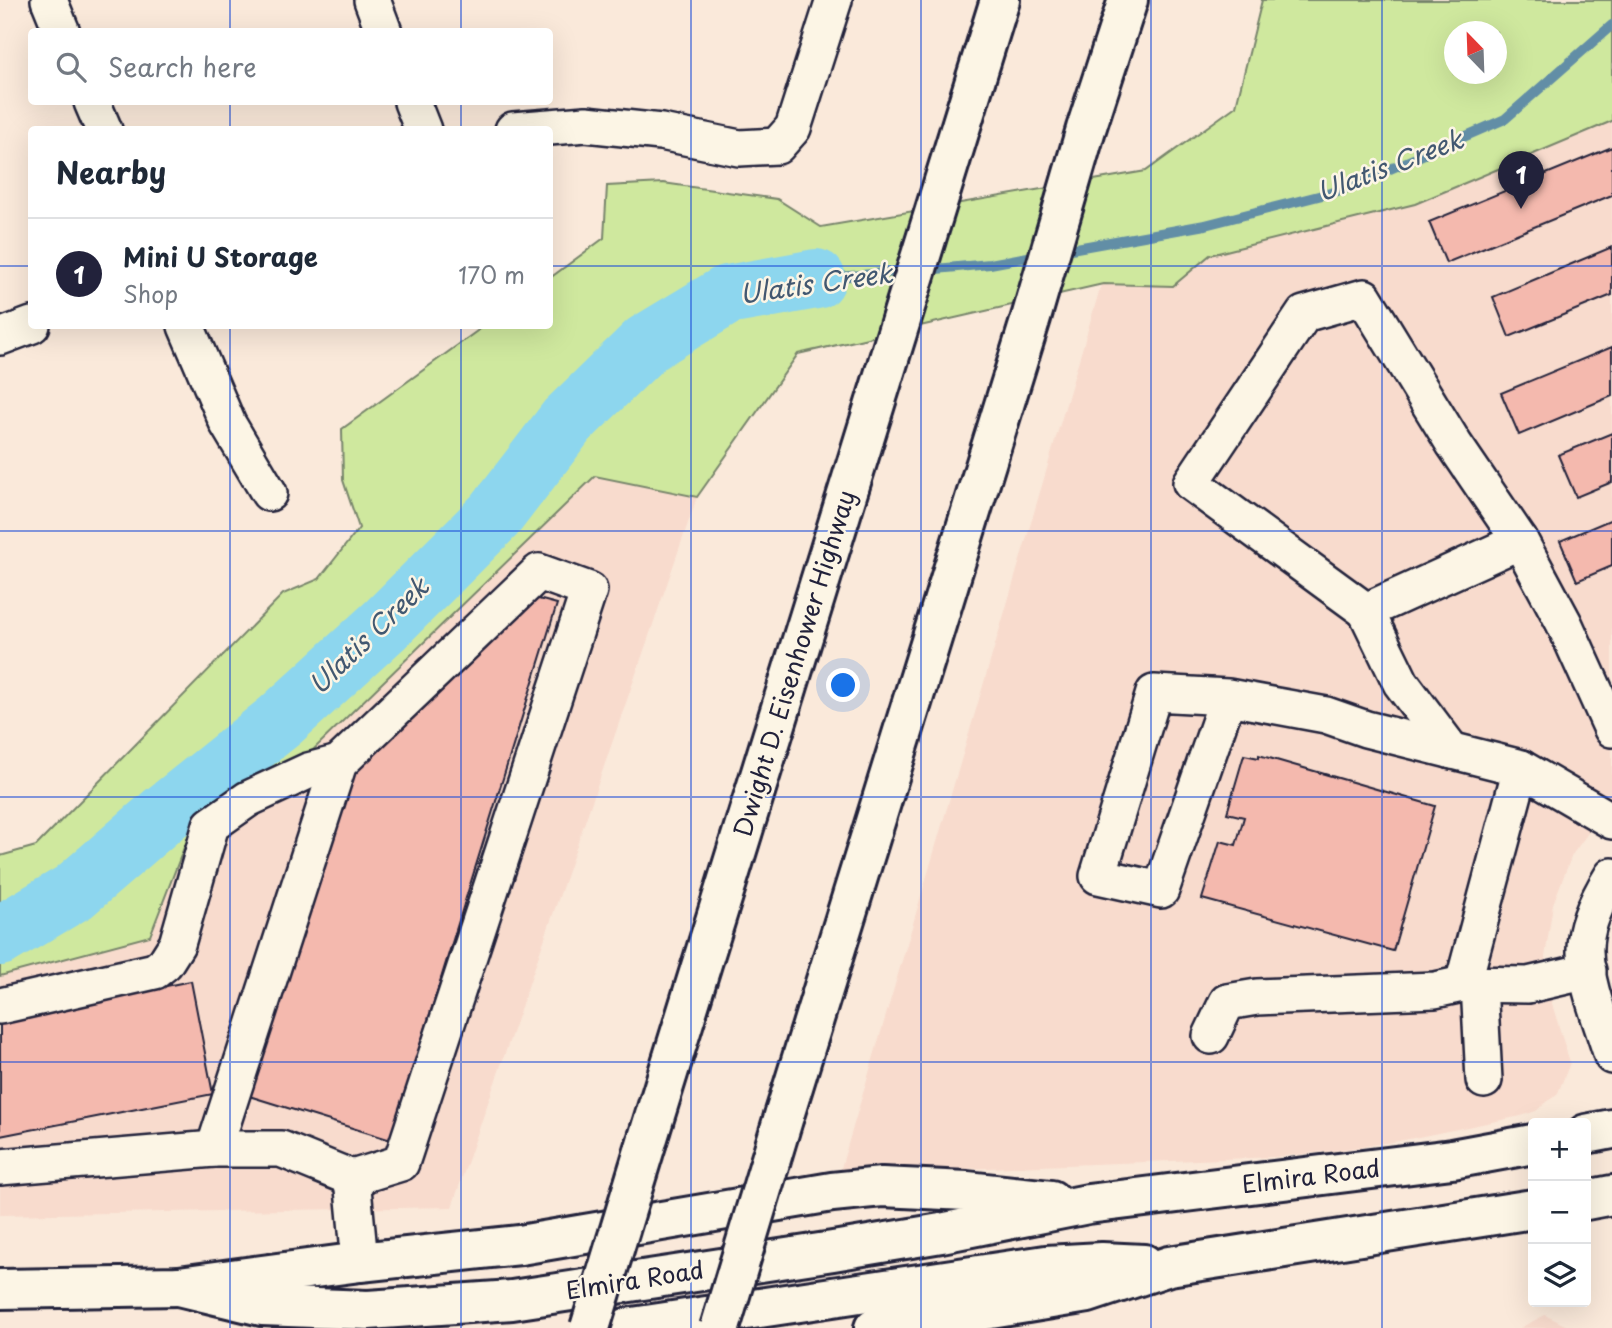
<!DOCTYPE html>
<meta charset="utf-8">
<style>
:root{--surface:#fff;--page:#f6f6f7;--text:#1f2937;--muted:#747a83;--line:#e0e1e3;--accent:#22223b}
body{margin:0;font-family:"Playpen Sans",sans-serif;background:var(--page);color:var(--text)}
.controls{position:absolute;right:21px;bottom:21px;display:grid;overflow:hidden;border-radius:7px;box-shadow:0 7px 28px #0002}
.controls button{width:63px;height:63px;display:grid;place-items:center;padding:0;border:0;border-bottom:2px solid var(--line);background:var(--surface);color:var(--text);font:35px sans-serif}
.compass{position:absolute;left:1444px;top:21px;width:63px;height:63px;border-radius:50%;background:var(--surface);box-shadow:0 7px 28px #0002;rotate:337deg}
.you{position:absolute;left:844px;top:686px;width:24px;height:24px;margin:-18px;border:5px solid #fff;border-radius:50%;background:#1a73e8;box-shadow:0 0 0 10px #1a73e833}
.badge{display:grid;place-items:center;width:46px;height:46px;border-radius:50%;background:var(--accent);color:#fff;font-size:23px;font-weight:700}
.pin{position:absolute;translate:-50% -58px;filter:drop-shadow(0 2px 4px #0008)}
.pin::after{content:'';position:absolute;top:37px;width:24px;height:21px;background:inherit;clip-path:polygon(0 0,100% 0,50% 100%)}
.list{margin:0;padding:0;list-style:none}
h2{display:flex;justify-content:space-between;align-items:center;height:91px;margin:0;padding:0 28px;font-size:30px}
h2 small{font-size:23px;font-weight:400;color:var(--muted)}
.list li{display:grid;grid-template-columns:46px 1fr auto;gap:21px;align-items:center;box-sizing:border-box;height:112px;padding:0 28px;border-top:2px solid var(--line)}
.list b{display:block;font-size:26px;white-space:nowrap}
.list p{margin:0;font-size:23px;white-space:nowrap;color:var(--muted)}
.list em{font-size:23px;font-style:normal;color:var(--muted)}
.icon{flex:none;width:38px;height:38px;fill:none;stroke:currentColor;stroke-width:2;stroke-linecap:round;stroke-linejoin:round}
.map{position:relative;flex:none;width:1612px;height:1328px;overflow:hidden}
.search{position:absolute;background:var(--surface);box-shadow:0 7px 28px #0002;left:28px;top:28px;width:525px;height:77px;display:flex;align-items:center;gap:18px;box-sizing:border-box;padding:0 24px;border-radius:7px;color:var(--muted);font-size:26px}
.panel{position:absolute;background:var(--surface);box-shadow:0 7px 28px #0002;left:28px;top:126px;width:525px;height:203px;border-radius:7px}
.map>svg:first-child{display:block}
.built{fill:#f8dbcd}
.green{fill:#cfe89e;stroke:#78856c;stroke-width:2;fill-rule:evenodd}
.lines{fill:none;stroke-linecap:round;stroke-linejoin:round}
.stream{stroke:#628ea6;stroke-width:10}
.river{stroke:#8dd6ee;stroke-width:60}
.building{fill:#f4b9ae;stroke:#22223b;stroke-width:2}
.minor-casing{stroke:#22223b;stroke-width:40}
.major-casing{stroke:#22223b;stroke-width:44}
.highway-casing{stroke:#22223b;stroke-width:44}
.minor{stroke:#fcf5e5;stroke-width:35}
.major{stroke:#fcf5e5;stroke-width:38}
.highway{stroke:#fcf5e5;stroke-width:38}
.highway-bridge-casing{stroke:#22223b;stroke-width:44;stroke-linecap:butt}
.highway-bridge{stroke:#fcf5e5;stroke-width:38}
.grid{fill:none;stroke:#1d4ed8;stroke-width:2;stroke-opacity:0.55}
.labels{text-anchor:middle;stroke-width:5;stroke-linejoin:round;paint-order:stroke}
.street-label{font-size:24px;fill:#22223b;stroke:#fcf5e5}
.water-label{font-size:26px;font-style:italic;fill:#425871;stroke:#fcf5e5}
</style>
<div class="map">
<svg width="1612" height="1328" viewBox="0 0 1612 1328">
<rect width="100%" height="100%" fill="#fae9da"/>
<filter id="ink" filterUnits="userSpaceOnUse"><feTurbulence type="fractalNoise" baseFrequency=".0143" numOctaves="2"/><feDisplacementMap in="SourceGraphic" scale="14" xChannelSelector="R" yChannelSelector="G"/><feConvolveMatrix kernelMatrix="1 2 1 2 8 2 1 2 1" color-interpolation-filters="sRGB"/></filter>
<g filter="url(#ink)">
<!-- built -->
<g class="built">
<polygon points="1612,121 1612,800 1572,855 1553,904 1545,957 1552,1004 1570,1063 1558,1093 1536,1111 1521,1116 1399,1141 1333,1151 1276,1157 963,1169 918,1172 836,1185 1101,285 1173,286 1210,255 1415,204"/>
<polygon points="595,476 697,497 452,1207 0,1215 0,976 150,936 185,845 212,804 313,750"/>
<polygon points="1545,1315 1571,1328 1520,1328"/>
</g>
<!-- green -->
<path class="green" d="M1262,0H1612V121L1415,204L1210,255L1173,286L1103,284L798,354L697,497L595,476L313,750L212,804L185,845L150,936L0,976V856L36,846L283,594L319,579L359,528L343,480L342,429L484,326H550V278L604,238L607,186L663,183L777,199L821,227L1146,171L1236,106ZM1454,32H1496V74H1454Z"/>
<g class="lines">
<!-- stream -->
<g class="stream">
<polyline points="1060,251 1205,225 1342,190 1505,119 1612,25"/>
<polyline points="925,270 990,264 1039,255"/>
<polyline points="816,279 907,271"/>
</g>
<!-- river -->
<polyline class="river" points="0,936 74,892 164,814 280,721 386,624 495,515 567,421 646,344 727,295 816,279"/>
</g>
<!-- building -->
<g class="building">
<polygon points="1612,147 1612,195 1446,263 1429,222"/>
<polygon points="1612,247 1612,295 1509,337 1493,297"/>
<polygon points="1612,347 1612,396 1519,435 1501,393"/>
<polygon points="1612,433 1612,482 1576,497 1558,455"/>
<polygon points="1612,519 1612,566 1577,581 1560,541"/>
<polygon points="523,595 557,604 391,1140 249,1096 348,776"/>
<polygon points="1244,755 1259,758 1259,755 1435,806 1393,951 1202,899 1220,841 1236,845 1244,817 1227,813"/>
<polygon points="191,981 213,1094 0,1136 0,1020"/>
</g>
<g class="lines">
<defs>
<g id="minor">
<polyline points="49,0 62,32"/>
<polyline points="372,0 384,32"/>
<polyline points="92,102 104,130"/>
<polyline points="412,102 423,130"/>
<polyline points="513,130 586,124 661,132 739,148 777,146 793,128 834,0"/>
<polyline points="186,326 228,424 269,493"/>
<polyline points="0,337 32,325"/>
<polyline points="1366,611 1191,483 1304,314 1364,297 1454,444 1520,541 1564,623 1612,729"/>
<polyline points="1228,697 1161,890 1098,876 1154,693 1228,697 1326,715 1366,729 1521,768"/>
<polyline points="1452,751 1401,683 1366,611 1520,541"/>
<path d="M1612,876C1599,897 1584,927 1585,952C1586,986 1602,1023 1612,1056"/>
<polyline points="1588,971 1528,985 1463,984 1521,768 1612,821"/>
<polyline points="1479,984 1484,1080"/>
<polyline points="0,1006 155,971 165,963 177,944 211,825 248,799 308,771 339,763"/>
<polyline points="1211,1036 1227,1002 1257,997 1435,990 1463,984"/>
<polyline points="214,1149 339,763 539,572 589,590 401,1163 352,1178"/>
<polyline points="0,1167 214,1149 281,1149 352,1178 360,1262"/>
</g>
<g id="major">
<polyline points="1586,1134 1612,1129"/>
<polyline points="1586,1200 1612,1195"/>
<polyline points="179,1286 262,1306 368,1310 512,1300 833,1251 941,1233 1088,1204 1452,1159 1533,1144"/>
<polyline points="0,1289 179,1286 360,1262 520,1245 832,1192 882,1187 967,1191 1051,1200"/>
<polyline points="626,1328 1046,1265 1102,1262 1144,1264"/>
<polyline points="874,1328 1088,1293 1169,1266 1533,1209"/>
</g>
<g id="highway">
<polyline points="784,1116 1031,318 1086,129 1128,0"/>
<polyline points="647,1141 1000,0"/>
</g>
</defs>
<!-- minor casing -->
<use href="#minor" class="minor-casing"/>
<!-- major casing -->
<use href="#major" class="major-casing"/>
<!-- highway casing -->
<use href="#highway" class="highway-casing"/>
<!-- minor -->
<use href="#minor" class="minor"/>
<!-- major -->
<use href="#major" class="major"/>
<!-- highway -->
<use href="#highway" class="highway"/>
<defs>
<g id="highway-bridge">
<polyline points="590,1328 647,1141"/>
<polyline points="720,1328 784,1116"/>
</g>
</defs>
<!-- highway-bridge casing -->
<use href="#highway-bridge" class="highway-bridge-casing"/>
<!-- highway-bridge -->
<use href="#highway-bridge" class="highway-bridge"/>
</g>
</g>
<!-- grid -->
<path class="grid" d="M230,0V32M461,0V32M691,0V1328M921,0V1328M1151,0V1328M1382,0V1328M230,102V130M461,102V130M0,266H32M550,266H1612M230,326V1328M461,326V1328M0,531H1612M0,797H1612M0,1062H1612"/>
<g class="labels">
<!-- street labels -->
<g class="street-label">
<text transform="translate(795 664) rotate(-73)" y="8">Dwight D. Eisenhower Highway</text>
<text transform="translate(1311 1177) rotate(-7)" y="8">Elmira Road</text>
<text transform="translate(635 1281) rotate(-9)" y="8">Elmira Road</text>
</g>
<!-- water labels -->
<g class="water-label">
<text transform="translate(1390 166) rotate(-21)" y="9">Ulatis Creek</text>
<text transform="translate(816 284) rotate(-8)" y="9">Ulatis Creek</text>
<text transform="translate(369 636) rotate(-44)" y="9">Ulatis Creek</text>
</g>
</g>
</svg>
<div class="controls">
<button>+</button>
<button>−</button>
<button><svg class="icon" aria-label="layers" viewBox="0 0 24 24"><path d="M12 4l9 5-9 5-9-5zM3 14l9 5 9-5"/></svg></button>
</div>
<svg class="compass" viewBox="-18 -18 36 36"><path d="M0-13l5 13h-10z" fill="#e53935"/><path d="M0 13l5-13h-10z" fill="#747a83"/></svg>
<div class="you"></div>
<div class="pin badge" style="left:1521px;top:209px">1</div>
<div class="search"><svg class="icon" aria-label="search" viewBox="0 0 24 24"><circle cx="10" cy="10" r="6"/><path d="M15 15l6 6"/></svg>Search here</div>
<section class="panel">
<h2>Nearby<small></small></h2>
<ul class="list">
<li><span class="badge">1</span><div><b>Mini U Storage</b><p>Shop</p></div><em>170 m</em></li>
</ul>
</section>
</div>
